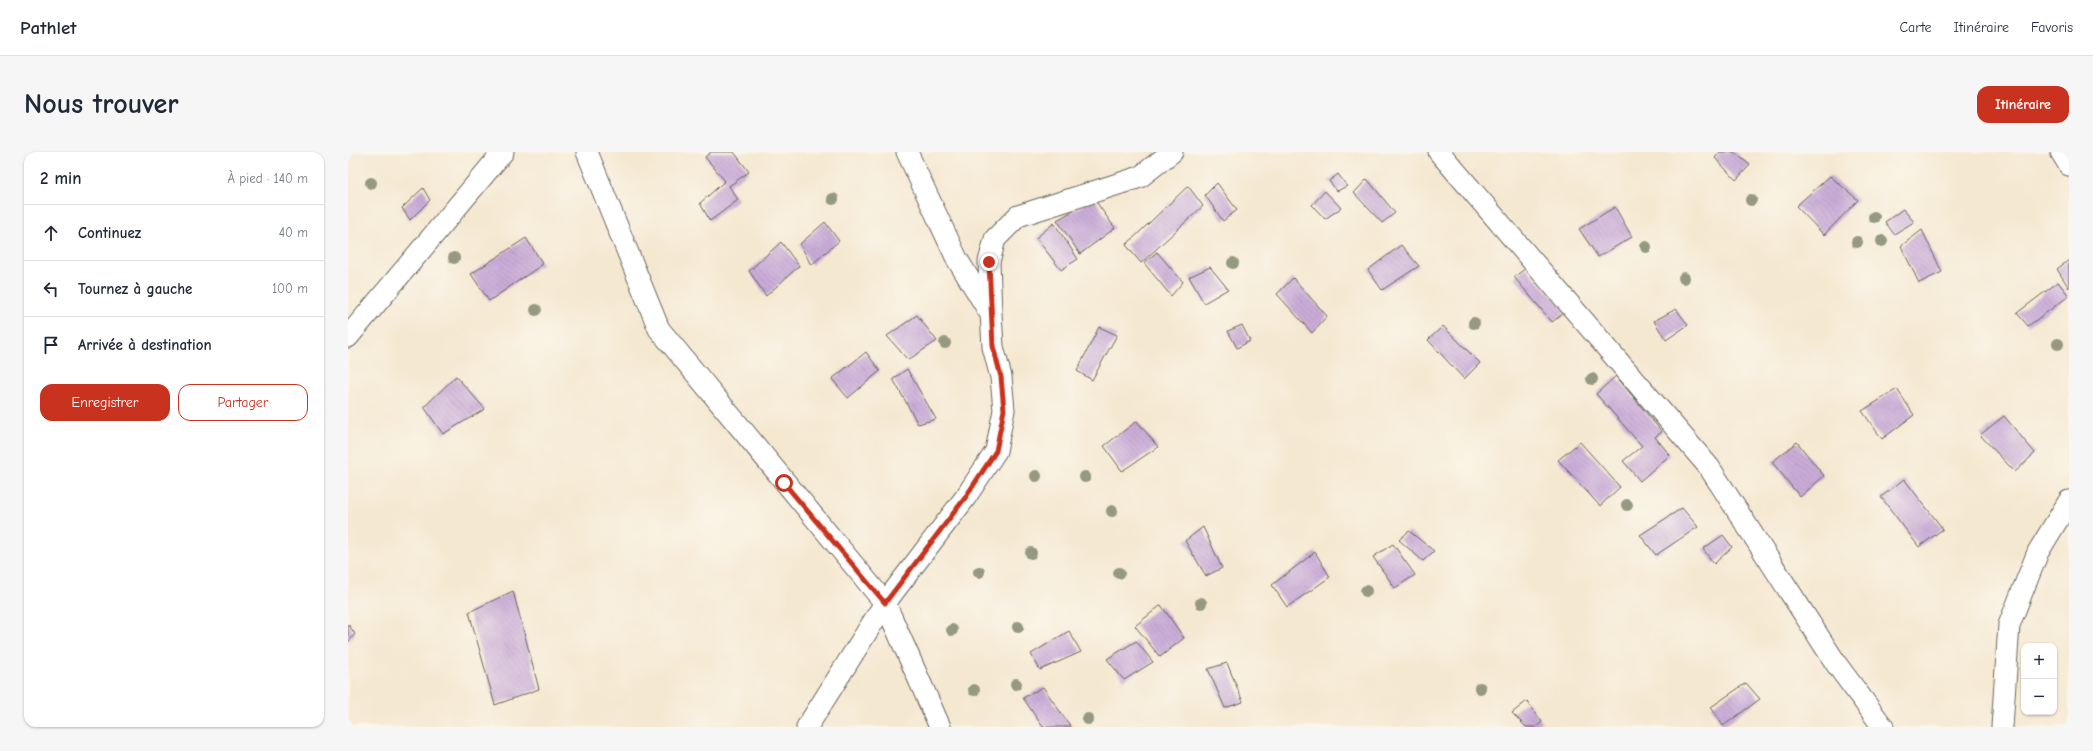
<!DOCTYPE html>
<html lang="fr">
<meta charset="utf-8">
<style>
:root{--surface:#fff;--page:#f6f6f7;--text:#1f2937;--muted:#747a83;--line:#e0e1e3;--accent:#c8321e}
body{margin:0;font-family:"Comic Neue",sans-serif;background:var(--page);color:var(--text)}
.controls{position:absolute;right:12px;bottom:12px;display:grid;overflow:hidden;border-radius:8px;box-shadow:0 1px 3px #0004}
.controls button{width:36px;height:36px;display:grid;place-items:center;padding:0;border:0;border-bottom:1px solid var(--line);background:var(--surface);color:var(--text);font:20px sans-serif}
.stop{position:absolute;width:12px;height:12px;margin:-9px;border:3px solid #c8321e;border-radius:50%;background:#fff}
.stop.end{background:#c8321e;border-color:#fff;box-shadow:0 1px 4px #0008}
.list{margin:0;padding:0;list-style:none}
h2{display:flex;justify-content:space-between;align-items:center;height:52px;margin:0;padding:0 16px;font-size:17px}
h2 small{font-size:13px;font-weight:400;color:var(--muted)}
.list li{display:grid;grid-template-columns:26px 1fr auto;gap:12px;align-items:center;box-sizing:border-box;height:56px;padding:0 16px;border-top:1px solid var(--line)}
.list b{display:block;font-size:15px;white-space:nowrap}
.list em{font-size:13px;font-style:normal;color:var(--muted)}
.actions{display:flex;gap:8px;padding:12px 16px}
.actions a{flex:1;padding:9px 0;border:1px solid var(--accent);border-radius:12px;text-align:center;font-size:14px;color:var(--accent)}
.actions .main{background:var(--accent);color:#fff}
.icon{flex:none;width:22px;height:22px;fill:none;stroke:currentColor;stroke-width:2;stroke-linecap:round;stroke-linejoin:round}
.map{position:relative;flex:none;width:1721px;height:575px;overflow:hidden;border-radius:12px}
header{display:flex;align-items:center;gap:24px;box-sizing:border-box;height:56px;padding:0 20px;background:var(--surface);border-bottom:1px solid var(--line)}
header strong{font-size:19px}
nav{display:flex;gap:22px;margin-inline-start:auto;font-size:14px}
.intro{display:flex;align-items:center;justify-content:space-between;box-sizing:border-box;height:96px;padding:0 24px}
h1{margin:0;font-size:28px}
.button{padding:10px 18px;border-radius:12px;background:var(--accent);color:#fff;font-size:14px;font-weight:700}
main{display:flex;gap:24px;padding:0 24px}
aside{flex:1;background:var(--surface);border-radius:12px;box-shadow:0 1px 3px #0004}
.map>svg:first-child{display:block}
.building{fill:url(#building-back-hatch)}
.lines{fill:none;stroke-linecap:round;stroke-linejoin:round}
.street-casing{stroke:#68635b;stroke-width:23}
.street{stroke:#fff;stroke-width:21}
.tree{fill:#949980}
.route{stroke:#c8321e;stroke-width:5}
</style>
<header>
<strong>Pathlet</strong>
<nav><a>Carte</a><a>Itinéraire</a><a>Favoris</a></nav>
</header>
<div class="intro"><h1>Nous trouver</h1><a class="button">Itinéraire</a></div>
<main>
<aside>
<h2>2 min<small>À pied · 140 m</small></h2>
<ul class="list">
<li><svg class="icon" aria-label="ahead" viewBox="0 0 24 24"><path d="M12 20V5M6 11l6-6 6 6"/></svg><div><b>Continuez</b></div><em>40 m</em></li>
<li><svg class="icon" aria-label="left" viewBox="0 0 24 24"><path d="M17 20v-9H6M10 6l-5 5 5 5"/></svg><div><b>Tournez à gauche</b></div><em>100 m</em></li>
<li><svg class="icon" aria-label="arrive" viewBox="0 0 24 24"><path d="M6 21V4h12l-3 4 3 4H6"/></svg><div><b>Arrivée à destination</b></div></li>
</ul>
<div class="actions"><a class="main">Enregistrer</a><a>Partager</a></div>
</aside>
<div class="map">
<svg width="1721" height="575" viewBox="0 0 1721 575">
<defs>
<pattern id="building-back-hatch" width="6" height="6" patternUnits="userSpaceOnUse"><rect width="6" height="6" fill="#caacd8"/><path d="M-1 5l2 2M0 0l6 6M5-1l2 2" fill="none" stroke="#ad93b9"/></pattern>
</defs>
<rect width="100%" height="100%" fill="#fbf7ec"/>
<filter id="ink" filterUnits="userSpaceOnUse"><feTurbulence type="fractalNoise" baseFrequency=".025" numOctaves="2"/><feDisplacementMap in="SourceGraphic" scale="8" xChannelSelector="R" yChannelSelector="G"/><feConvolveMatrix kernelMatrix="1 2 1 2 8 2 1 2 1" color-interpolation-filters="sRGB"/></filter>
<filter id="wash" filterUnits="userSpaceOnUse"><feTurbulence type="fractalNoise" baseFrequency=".012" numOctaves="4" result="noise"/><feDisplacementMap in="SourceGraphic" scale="16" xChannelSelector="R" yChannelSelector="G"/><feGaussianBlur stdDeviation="0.9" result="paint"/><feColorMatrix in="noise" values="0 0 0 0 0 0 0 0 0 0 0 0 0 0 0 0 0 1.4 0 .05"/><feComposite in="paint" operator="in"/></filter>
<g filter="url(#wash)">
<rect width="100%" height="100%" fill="#f5e8d1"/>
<g id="blocks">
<!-- building -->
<g class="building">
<polygon points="363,0 386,0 401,20 381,34 390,48 362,69 352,51 377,29 357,5"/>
<polygon points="1372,0 1386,0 1402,13 1388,28 1367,6"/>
<polygon points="990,22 999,34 989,39 981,29"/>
<polygon points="1482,24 1510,48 1476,83 1448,54"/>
<polygon points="1019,27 1047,61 1034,71 1006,41"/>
<polygon points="869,31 889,58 875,69 857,43"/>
<polygon points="840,34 855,54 793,111 778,93"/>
<polygon points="75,36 82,48 62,68 54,56"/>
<polygon points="977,39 993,56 977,67 964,53"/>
<polygon points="746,47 767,76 732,102 709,68"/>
<polygon points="1267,55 1284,85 1250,105 1231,77"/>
<polygon points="1555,57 1566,70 1546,82 1537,70"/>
<polygon points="477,70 491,89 463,113 452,92"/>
<polygon points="706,71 730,107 713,118 688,86"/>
<polygon points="1574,78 1594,120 1571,131 1553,94"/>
<polygon points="178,86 195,112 141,149 123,122"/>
<polygon points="433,90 451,114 418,144 401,119"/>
<polygon points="1053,93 1071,114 1034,138 1020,118"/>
<polygon points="809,100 835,130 823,144 796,111"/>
<polygon points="1721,108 1721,136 1709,117"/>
<polygon points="862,115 880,137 856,151 841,125"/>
<polygon points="1178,116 1218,159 1204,170 1166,125"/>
<polygon points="945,126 979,164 964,181 929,142"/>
<polygon points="1710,130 1721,144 1680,174 1669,161"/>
<polygon points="1328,157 1340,173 1318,188 1306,169"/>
<polygon points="569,163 589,189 560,208 539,184"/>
<polygon points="894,173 902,189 889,196 880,179"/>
<polygon points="1095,174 1132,211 1116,227 1080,188"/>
<polygon points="751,175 769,183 744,228 729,219"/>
<polygon points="518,200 532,219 500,246 484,227"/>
<polygon points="559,217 588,267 570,272 545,227"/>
<polygon points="108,224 137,257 95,282 76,255"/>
<polygon points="1268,224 1314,280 1307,285 1322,303 1292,329 1275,309 1294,294 1248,242"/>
<polygon points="1549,237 1566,263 1534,287 1514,259"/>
<polygon points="1656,264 1687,301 1667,320 1632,283"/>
<polygon points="789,269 810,295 774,319 756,294"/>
<polygon points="1232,290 1272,335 1252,354 1210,308"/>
<polygon points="1449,290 1476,324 1452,345 1424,310"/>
<polygon points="1556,327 1595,377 1571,395 1533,345"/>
<polygon points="1334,356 1350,375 1308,403 1292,383"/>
<polygon points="855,375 874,416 858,424 837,389"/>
<polygon points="1061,379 1086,399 1075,409 1051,388"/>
<polygon points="1375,383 1384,395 1366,412 1355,397"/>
<polygon points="1045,392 1067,423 1047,436 1025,405"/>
<polygon points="967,400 982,425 939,455 924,433"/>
<polygon points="165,439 191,537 147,553 121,460"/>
<polygon points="813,453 836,486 812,505 787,474"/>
<polygon points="0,472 7,482 0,490"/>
<polygon points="721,479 733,500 692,518 683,502"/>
<polygon points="788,489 805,510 776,528 759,507"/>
<polygon points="879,511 895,550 877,556 860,517"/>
<polygon points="1398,531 1412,547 1375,574 1363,555"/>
<polygon points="695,535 723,575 695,575 675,546"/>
<polygon points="1179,549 1194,570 1188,575 1178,575 1164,561"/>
</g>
</g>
</g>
<g filter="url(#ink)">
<use href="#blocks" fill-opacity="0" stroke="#68635b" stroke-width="1"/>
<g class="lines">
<defs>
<g id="street">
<polyline points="239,0 311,177 537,451 592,575"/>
<polyline points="559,0 609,107 642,161"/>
<polyline points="1091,0 1361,315 1489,513 1535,575"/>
<polyline points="1713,0 1721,13"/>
<polyline points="0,185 155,0"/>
<polyline points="459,575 537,451 617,346 648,299 656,258 653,225 645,195 643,161 641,110 647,87 670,64 792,25 824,0"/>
<polyline points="1654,575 1661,473 1690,400 1721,349"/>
</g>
</defs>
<!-- street casing -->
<use href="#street" class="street-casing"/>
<!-- street -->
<use href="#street" class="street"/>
</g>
<!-- trees -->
<g class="tree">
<circle cx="23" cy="31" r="6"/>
<circle cx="485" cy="47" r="6"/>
<circle cx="1403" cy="48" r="6"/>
<circle cx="1526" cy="65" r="6"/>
<circle cx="1534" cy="89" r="6"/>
<circle cx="1509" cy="90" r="6"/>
<circle cx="1298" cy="95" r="6"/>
<circle cx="106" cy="106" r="6"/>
<circle cx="885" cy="111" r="6"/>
<circle cx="1336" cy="126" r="6"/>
<circle cx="188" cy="158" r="6"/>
<circle cx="1126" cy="171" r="6"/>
<circle cx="597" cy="191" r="6"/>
<circle cx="1710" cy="192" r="6"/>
<circle cx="1244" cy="227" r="6"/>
<circle cx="688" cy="324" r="6"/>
<circle cx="737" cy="325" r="6"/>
<circle cx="1279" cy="353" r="6"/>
<circle cx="764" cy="359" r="6"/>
<circle cx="683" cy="401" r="6"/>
<circle cx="631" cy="420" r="6"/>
<circle cx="771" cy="421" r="6"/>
<circle cx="1018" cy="439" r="6"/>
<circle cx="853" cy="451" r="6"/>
<circle cx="670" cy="475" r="6"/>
<circle cx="604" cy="478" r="6"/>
<circle cx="668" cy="532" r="6"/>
<circle cx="1132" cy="536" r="6"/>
<circle cx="626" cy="538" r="6"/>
<circle cx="740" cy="567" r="6"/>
</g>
</g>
<g class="lines" filter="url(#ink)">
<!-- route -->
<polyline class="route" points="436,331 537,451 617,346 648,299 656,258 653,225 645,194 641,110"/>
</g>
</svg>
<div class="controls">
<button>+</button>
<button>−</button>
</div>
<div class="stop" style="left:436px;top:331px"></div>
<div class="stop end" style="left:641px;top:110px"></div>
</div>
</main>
